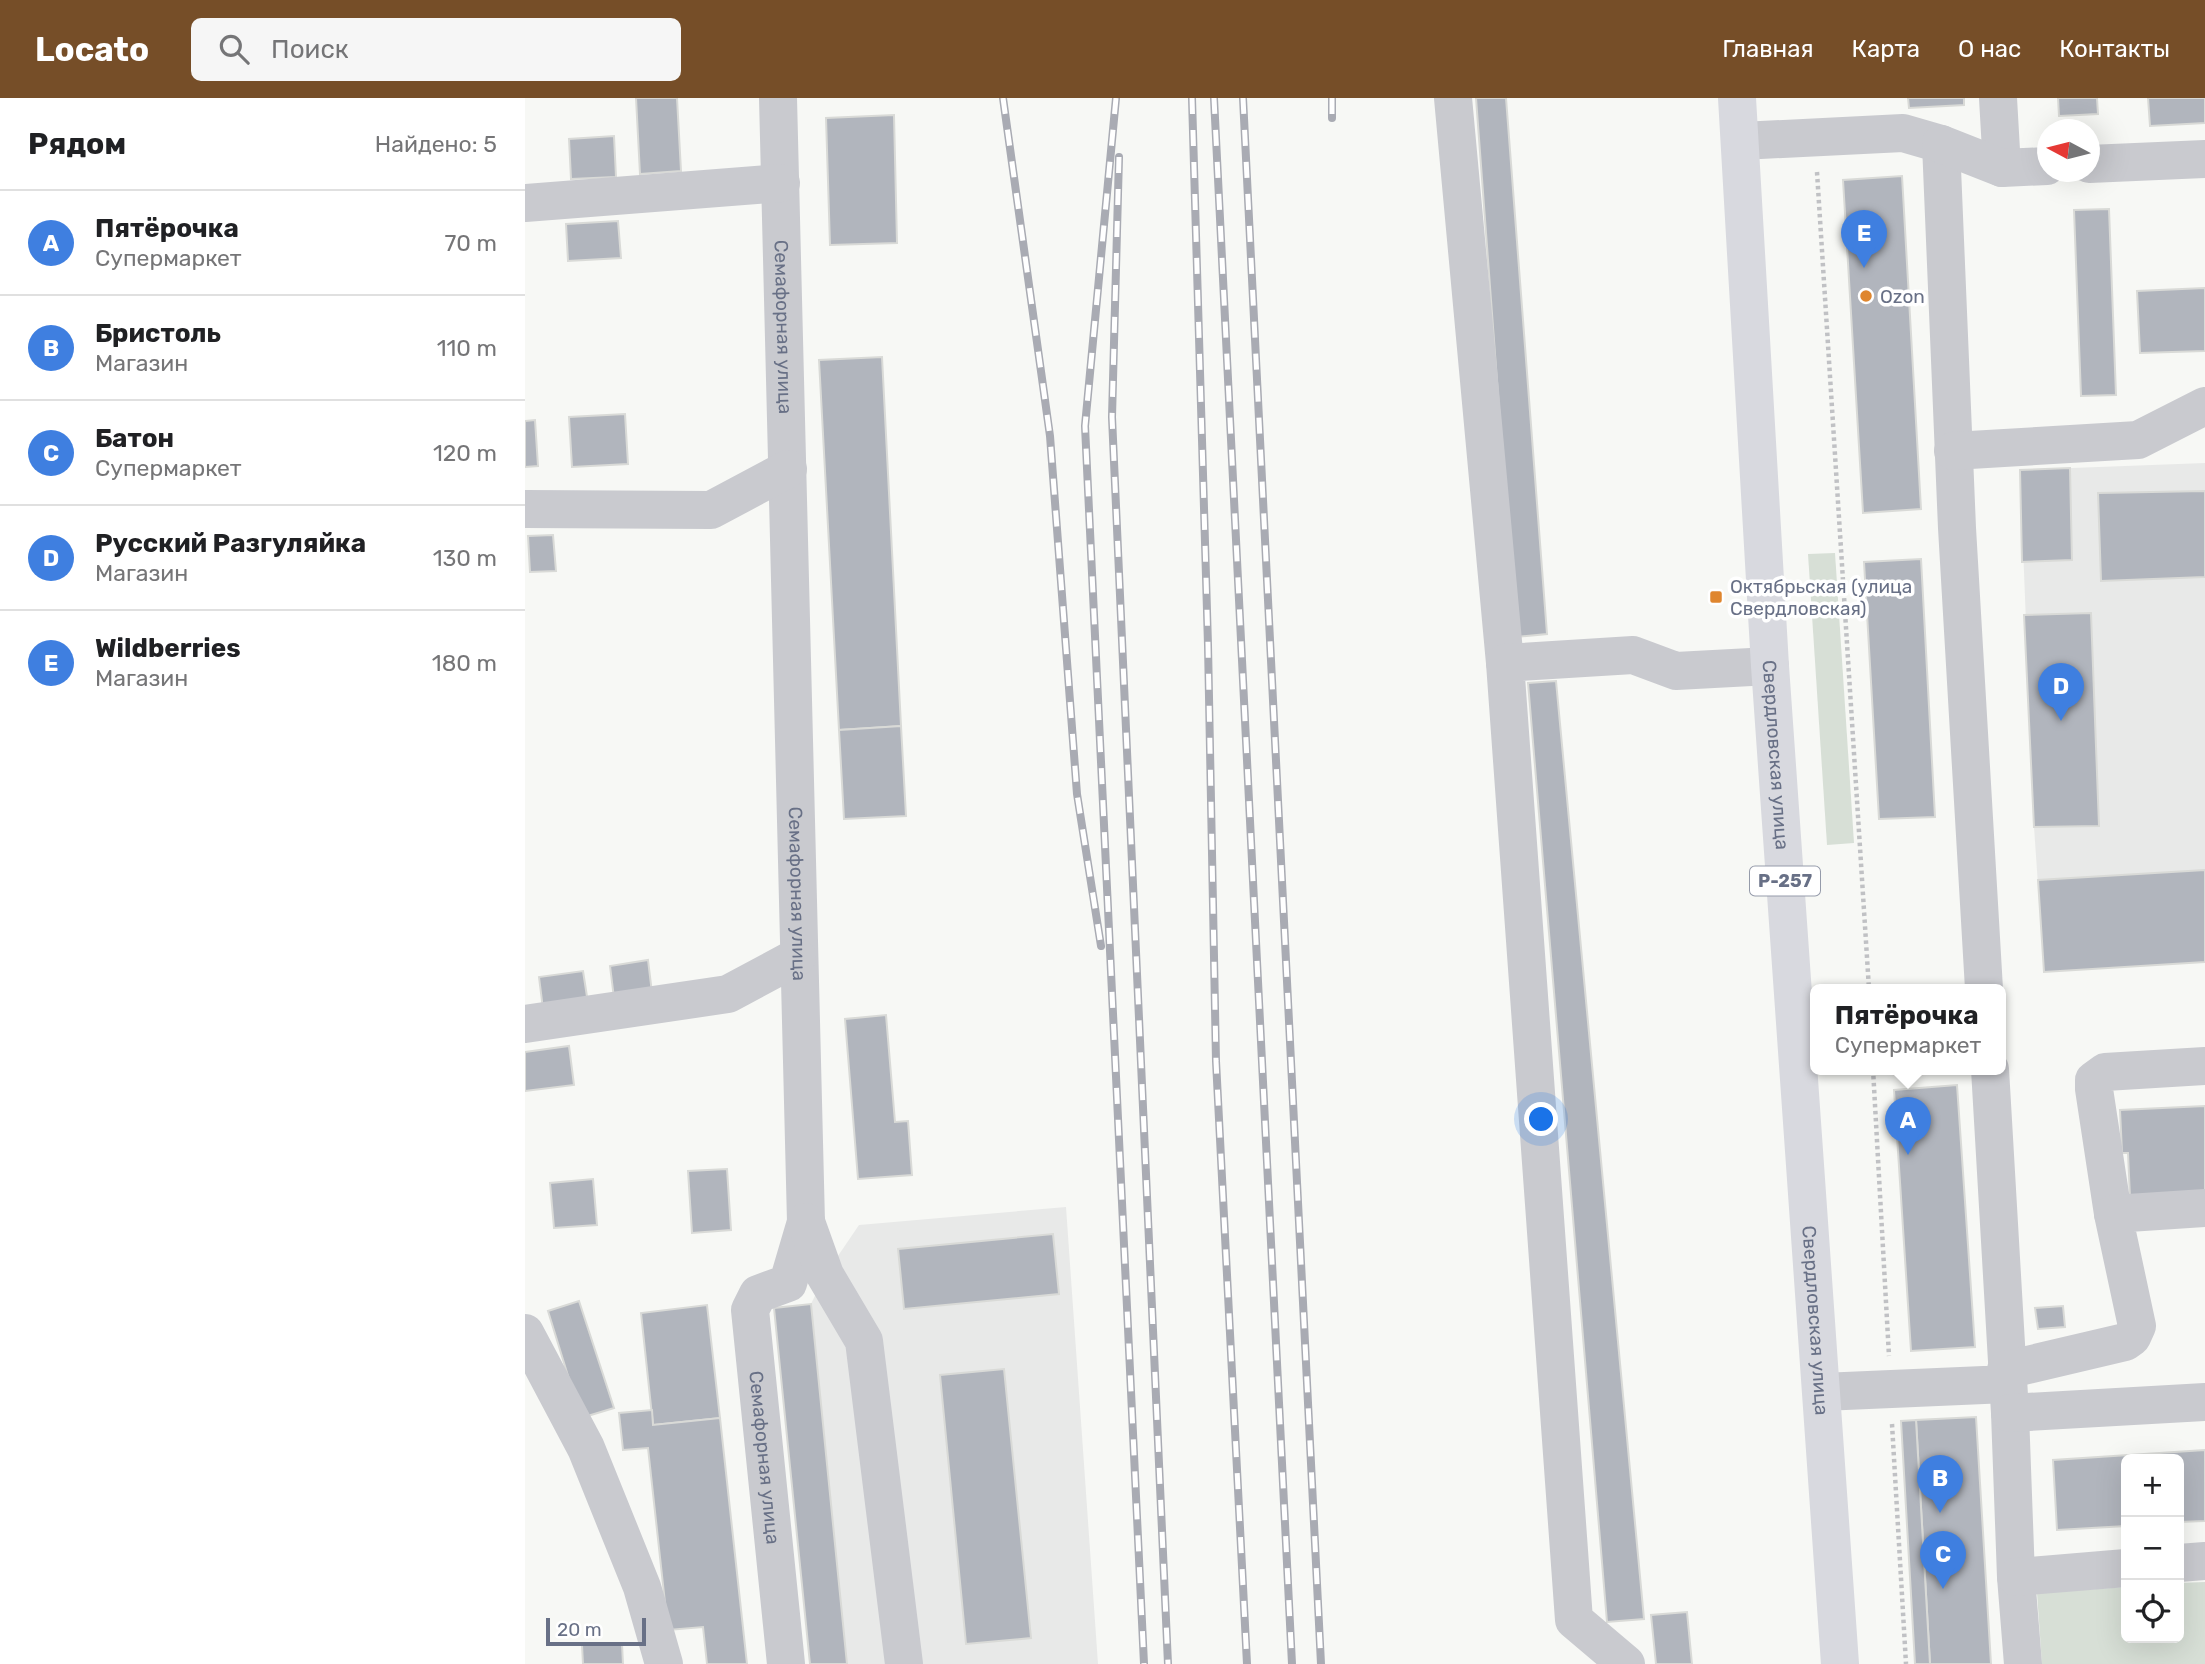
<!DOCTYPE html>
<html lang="ru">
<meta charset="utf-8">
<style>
:root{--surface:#fff;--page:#f6f6f6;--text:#202124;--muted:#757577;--line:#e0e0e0;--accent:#764e28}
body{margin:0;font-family:Rubik,sans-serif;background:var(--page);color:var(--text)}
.controls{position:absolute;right:21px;bottom:21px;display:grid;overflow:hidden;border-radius:10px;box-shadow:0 7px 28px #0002}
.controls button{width:63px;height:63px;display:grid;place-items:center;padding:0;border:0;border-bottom:2px solid var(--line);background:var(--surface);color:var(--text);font:35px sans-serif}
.compass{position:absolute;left:1512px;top:21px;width:63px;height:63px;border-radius:50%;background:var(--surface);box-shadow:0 7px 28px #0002;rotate:277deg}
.scale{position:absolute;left:21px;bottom:18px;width:100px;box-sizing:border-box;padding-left:7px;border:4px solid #687086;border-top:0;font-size:19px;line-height:24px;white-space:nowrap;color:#687086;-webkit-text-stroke:5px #fff;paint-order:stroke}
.you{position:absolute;left:1017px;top:1022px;width:24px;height:24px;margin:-18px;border:5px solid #fff;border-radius:50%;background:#1a73e8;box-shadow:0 0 0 10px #1a73e833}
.badge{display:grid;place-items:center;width:46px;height:46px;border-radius:50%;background:var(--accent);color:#fff;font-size:23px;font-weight:700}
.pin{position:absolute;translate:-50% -58px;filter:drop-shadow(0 2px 4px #0008)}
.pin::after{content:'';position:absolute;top:37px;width:24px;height:21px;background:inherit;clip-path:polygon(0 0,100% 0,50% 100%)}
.popup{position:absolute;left:1285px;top:886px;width:196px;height:91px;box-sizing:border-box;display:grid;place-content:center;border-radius:10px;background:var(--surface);filter:drop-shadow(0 2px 5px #0005);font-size:23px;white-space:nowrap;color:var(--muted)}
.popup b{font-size:26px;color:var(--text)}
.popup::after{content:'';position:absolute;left:50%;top:100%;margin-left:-14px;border:14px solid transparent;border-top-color:var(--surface)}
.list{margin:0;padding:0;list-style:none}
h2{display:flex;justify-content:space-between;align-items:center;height:91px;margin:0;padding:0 28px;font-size:30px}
h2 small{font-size:23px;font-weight:400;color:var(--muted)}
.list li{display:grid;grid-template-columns:46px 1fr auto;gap:21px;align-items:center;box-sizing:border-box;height:105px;padding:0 28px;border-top:2px solid var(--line)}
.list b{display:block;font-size:26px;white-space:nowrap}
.list p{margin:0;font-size:23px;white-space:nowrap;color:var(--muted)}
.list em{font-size:23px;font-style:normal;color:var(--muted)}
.icon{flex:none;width:38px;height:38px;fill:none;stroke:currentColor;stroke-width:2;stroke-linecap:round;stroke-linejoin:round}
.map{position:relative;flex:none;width:1680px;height:1566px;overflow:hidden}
header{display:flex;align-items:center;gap:42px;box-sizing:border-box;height:98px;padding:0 35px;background:var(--accent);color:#fff}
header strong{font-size:33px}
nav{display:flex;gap:38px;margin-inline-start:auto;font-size:24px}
.search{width:490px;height:63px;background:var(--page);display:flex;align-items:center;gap:18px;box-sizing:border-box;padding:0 24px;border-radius:10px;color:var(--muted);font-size:26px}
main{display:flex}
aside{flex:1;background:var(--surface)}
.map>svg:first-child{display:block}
.built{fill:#e8e9e8}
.green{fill:#d7dfd6}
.building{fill:#b1b5bd;stroke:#d9dad7;stroke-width:2}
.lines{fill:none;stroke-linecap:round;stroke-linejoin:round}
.path{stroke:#c0c1c4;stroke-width:4.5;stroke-dasharray:3.5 3.5;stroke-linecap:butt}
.minor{stroke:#c9cacf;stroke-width:38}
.highway{stroke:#d8d9df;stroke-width:38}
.rail-casing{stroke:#a9abb3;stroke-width:8}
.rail{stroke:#fff;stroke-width:5;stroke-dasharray:16;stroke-linecap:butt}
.poi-dot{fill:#df862e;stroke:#fff;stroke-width:2.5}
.labels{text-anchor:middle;stroke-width:7;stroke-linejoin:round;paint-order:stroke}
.shield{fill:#fff;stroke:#959baa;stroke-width:2}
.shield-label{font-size:18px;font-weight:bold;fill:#687086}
.poi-label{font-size:19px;fill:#687086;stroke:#fff;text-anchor:start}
.street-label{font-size:19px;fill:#687086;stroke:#fff}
</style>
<header>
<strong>Locato</strong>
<div class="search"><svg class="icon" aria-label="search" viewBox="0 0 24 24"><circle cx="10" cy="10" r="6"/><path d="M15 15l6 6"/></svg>Поиск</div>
<nav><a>Главная</a><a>Карта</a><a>О нас</a><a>Контакты</a></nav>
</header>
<main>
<aside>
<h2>Рядом<small>Найдено: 5</small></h2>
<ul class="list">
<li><span class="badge" style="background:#3f7fe0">A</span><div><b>Пятёрочка</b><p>Супермаркет</p></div><em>70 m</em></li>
<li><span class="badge" style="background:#3f7fe0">B</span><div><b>Бристоль</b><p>Магазин</p></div><em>110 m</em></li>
<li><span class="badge" style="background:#3f7fe0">C</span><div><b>Батон</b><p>Супермаркет</p></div><em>120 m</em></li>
<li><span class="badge" style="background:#3f7fe0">D</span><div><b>Русский Разгуляйка</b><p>Магазин</p></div><em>130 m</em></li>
<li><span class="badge" style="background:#3f7fe0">E</span><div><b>Wildberries</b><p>Магазин</p></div><em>180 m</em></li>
</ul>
</aside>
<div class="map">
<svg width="1680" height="1566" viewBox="0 0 1680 1566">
<rect width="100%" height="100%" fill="#f7f8f5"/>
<!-- built -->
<g class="built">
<polygon points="1680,365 1680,864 1519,874 1509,729 1495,372"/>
<polygon points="541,1109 573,1566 322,1566 286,1206 300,1177 334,1127"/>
</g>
<!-- green -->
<g class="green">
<polygon points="1310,455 1329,745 1302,747 1283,456"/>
<polygon points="1680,1484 1680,1566 1517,1566 1512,1495 1601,1489 1601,1540 1654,1540 1654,1485"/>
</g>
<!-- building -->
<g class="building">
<polygon points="111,0 152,0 156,73 115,76"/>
<polygon points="951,0 981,0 1022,536 991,539"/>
<polygon points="1383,0 1439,0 1439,7 1384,10"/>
<polygon points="1533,0 1572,0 1573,16 1534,18"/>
<polygon points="1623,0 1680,0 1680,25 1625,28"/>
<polygon points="369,17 372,145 305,147 301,20"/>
<polygon points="89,38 91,79 46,81 44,41"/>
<polygon points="1377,78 1396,411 1338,415 1318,82"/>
<polygon points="1584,111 1591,297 1556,298 1549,112"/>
<polygon points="93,123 96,160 43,163 41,126"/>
<polygon points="1680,190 1680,253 1615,255 1612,193"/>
<polygon points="357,259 376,628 314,632 294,262"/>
<polygon points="100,316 103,366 47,369 44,319"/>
<polygon points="10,322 13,368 0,369 0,323"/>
<polygon points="1545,370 1547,462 1497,464 1495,372"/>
<polygon points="1680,393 1680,479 1576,483 1573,395"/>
<polygon points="28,437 31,473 5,474 3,438"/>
<polygon points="1396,461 1410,719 1354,721 1339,464"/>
<polygon points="1566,515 1574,728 1509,729 1499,517"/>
<polygon points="1031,583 1119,1521 1082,1524 1003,585"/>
<polygon points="376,628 381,718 319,721 314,632"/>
<polygon points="1680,772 1680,864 1519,874 1513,782"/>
<polygon points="123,862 127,895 89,900 85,868"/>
<polygon points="58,873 63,905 18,911 14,879"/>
<polygon points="361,917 370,1024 383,1023 387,1077 333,1081 320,921"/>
<polygon points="44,948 49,987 0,993 0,954"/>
<polygon points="1432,987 1450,1249 1386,1253 1369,992"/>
<polygon points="1680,1008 1680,1095 1605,1099 1603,1055 1597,1055 1595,1012"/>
<polygon points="202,1071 206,1132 167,1135 163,1073"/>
<polygon points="68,1081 72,1127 29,1130 25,1085"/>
<polygon points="528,1136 534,1196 379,1211 373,1151"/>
<polygon points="54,1203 89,1310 56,1320 23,1213"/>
<polygon points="286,1206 322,1566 285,1566 249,1210"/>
<polygon points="182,1207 195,1320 128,1327 116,1215"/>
<polygon points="1538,1208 1540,1229 1513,1231 1510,1210"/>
<polygon points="479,1271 506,1540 441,1546 415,1277"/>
<polygon points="127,1312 128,1327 195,1320 222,1566 182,1566 178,1529 143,1532 123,1350 98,1352 94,1315"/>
<polygon points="1451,1319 1466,1566 1405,1566 1391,1322"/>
<polygon points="1391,1322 1405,1566 1390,1566 1376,1323"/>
<polygon points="1680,1352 1680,1423 1654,1424 1654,1361 1601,1361 1601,1428 1532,1432 1528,1362"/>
<polygon points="1162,1514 1167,1566 1131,1566 1126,1517"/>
<polygon points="97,1546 98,1566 58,1566 57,1547"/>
</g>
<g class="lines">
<!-- path -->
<g class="path">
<polyline points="1292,74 1344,891"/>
<polyline points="1348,971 1364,1258"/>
<polyline points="1367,1326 1381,1566"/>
</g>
<!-- minor -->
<g class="minor">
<path id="s1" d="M253,0L281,1124L263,1185L233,1196L225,1212L261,1566"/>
<polyline points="928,0 980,565"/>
<polyline points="1473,0 1477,70"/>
<polyline points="1216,43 1378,35 1416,46 1432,430 1459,891"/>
<polyline points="1416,46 1477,70 1522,68"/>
<polyline points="1564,66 1680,61"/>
<polyline points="0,105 256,85"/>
<polyline points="1428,353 1613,342 1680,308"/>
<polyline points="0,411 186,412 263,371"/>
<polyline points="0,926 203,896 272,859"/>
<polyline points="1465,971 1485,1315 1491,1479 1498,1566"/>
<polyline points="1588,1116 1569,991 1569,982 1580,974 1680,968"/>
<polyline points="281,1124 300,1177 339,1243 379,1566"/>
<polyline points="0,1235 61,1350 117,1489 139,1566"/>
<polyline points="1297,1294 1482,1286 1481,1272 1600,1244 1607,1239 1612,1228 1588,1116 1680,1110"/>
<polyline points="1485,1315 1680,1304"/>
<polyline points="1654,1465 1680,1463"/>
<polyline points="1491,1479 1601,1470"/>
<polyline points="1101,1566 1049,1522 980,565 1108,557 1151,573 1245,568"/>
</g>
<!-- highway -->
<path class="highway" id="s2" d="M1212,0L1245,568L1315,1566"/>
<defs>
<g id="rail">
<polyline points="478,0 525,338 552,696 576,848"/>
<polyline points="591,0 560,328 619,1566"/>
<polyline points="667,0 683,547 691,963 722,1566"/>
<polyline points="689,0 767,1566"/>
<polyline points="718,0 796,1566"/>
<polyline points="807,0 807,20"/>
<polyline points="594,59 587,319 643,1566"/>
</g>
</defs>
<!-- rail casing -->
<use href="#rail" class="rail-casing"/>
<!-- rail -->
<use href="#rail" class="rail"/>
</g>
<!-- markers -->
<g class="poi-dot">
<circle cx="1341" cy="198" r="7"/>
<rect x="1184" y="492" width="14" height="14" rx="3.5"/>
</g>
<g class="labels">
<!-- shield labels -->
<rect class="shield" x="1225" y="768.5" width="70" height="29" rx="5"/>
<g class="shield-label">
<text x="1260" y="789">Р-257</text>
</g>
<!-- poi labels -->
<g class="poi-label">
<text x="1355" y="205">Ozon</text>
<text x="1205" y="495">Октябрьская (улица<tspan x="1205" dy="22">Свердловская)</tspan></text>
</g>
<!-- street labels -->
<g class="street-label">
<text dy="7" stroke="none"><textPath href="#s1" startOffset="229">Семафорная улица</textPath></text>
<text dy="7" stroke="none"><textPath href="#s2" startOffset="658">Свердловская улица</textPath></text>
<text dy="7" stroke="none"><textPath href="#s1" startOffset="796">Семафорная улица</textPath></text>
<text dy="7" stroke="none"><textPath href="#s2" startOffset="1225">Свердловская улица</textPath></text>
<text dy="7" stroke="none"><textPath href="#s1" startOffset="1386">Семафорная улица</textPath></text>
</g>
</g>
</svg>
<div class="controls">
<button>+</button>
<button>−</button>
<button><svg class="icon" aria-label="locate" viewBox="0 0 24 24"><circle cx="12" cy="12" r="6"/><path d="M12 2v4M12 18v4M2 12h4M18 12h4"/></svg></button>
</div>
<svg class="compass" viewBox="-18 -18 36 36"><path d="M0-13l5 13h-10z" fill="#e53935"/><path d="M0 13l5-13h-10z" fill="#757577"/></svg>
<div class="scale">20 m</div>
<div class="you"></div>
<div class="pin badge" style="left:1383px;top:1057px;background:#3f7fe0">A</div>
<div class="popup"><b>Пятёрочка</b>Супермаркет</div>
<div class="pin badge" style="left:1415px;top:1415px;background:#3f7fe0">B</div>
<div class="pin badge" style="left:1418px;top:1491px;background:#3f7fe0">C</div>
<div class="pin badge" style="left:1536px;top:623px;background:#3f7fe0">D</div>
<div class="pin badge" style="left:1339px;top:170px;background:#3f7fe0">E</div>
</div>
</main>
